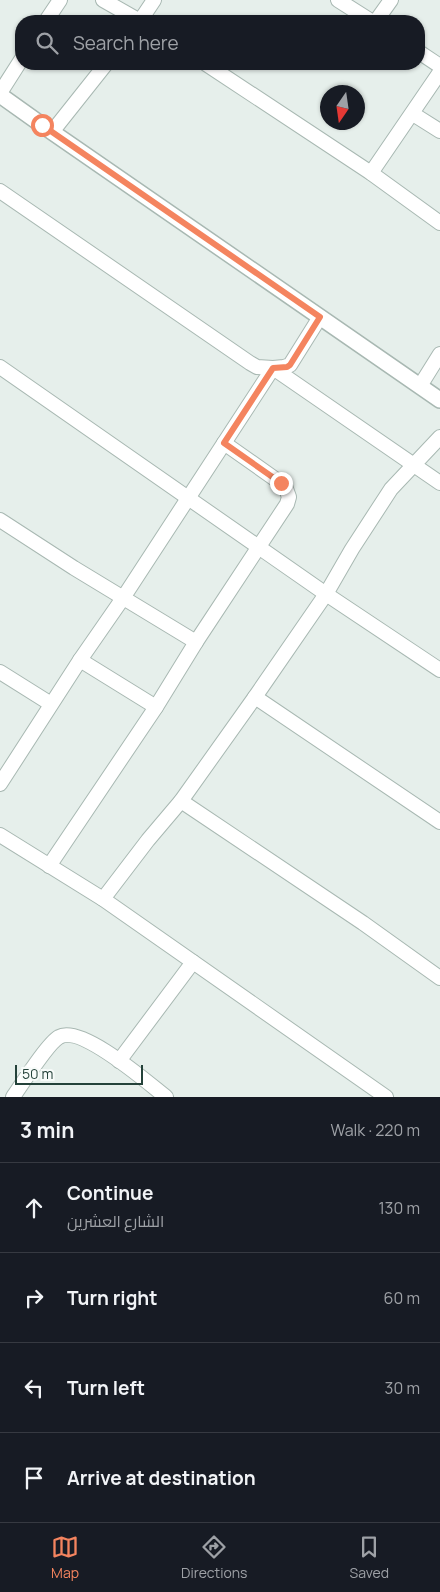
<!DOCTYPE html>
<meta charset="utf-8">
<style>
:root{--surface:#171b24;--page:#20242c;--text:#f1f3f6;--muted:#9ea1a6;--line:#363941;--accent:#f4845f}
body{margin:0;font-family:Manrope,Cairo,sans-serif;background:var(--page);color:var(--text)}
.compass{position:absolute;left:320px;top:85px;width:45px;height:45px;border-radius:50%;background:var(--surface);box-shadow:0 1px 4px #0004;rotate:193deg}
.scale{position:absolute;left:15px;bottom:12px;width:128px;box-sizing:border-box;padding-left:5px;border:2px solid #24423a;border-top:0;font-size:14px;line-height:18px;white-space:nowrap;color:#24423a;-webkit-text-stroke:4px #f7fbf9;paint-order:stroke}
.stop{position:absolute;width:15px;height:15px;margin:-11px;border:4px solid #f4845f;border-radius:50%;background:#fff}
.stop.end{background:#f4845f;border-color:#fff;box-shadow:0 1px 5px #0008}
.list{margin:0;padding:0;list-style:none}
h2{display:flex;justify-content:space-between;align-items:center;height:65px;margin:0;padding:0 20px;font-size:21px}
h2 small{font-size:16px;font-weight:400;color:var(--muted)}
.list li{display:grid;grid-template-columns:32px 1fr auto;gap:15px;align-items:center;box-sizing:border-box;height:90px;padding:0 20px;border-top:1px solid var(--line)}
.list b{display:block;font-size:19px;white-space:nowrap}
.list p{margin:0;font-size:16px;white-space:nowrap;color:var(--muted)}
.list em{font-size:16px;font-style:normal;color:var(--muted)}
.icon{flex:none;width:28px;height:28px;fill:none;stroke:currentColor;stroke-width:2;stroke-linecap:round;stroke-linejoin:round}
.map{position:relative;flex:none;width:440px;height:1097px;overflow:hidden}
.search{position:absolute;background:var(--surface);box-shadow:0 1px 4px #0004;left:15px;right:15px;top:15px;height:55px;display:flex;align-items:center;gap:12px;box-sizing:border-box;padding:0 18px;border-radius:20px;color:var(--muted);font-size:19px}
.sheet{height:425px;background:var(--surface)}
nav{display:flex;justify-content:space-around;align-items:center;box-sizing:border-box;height:70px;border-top:1px solid var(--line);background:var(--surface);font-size:14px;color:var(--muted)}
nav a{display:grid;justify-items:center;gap:2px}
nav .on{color:var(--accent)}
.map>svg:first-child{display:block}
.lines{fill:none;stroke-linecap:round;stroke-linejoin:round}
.minor-casing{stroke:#a8b8b2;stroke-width:16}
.tertiary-casing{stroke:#a8b8b2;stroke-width:18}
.minor{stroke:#fff;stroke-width:14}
.tertiary{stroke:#fff;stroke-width:15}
.route{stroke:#f4845f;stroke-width:6}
</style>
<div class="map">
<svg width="440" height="1097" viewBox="0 0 440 1097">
<rect width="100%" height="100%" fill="#e6efeb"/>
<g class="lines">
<defs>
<g id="minor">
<polyline points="103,0 140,21 154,0"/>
<polyline points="338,0 371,21"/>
<polyline points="46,21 60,0"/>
<polyline points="376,21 391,0"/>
<polyline points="419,52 440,66"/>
<polyline points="206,64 371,173 440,223"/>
<polyline points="0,93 21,60"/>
<polyline points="413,114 440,131"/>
<polyline points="52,132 106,64"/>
<polyline points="371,173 440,72"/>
<polyline points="0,191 250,363 257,367 273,368 440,483"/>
<polyline points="0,367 326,594 440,670"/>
<polyline points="420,386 440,354"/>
<polyline points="0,520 74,568 196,642"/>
<polyline points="80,660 156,707"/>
<polyline points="0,672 51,704"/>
<polyline points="255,697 440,822"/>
<polyline points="0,784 80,660 123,598 273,368 284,367 290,365 320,317"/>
<polyline points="181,801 363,923 440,978"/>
<polyline points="0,835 103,899 386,1097"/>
<polyline points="49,866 156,707 196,642 287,504 289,497 285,486 224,443"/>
<polyline points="103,899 148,840 181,801 255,697 326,594 352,549 391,489 440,437"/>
<polyline points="119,1061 193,962"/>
<path d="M13,1097C22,1084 48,1043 59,1037C81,1024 148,1083 166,1097"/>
</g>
<polyline id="tertiary" points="0,95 42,125 440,400"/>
</defs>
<!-- minor casing -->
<use href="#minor" class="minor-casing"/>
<!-- tertiary casing -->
<use href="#tertiary" class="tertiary-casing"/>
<!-- minor -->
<use href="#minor" class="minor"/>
<!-- tertiary -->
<use href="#tertiary" class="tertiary"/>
</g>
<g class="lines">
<!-- route -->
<polyline class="route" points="42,125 320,317 290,365 287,367 273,368 224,443 281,483"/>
</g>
</svg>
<svg class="compass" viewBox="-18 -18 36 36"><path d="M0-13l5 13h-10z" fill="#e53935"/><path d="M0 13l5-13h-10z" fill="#9ea1a6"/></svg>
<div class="scale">50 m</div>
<div class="stop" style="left:42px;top:125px"></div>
<div class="stop end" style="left:281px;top:483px"></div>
<div class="search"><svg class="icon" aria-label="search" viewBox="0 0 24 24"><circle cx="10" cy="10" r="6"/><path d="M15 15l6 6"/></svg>Search here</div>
</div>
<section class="sheet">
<h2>3 min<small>Walk · 220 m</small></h2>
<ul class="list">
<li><svg class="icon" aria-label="ahead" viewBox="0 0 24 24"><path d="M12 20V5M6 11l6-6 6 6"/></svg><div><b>Continue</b><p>الشارع العشرين</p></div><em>130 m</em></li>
<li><svg class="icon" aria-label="right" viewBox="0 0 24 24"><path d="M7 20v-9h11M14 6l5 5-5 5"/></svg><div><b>Turn right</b></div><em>60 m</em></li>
<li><svg class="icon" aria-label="left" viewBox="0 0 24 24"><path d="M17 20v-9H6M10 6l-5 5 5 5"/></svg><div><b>Turn left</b></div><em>30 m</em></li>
<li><svg class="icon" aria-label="arrive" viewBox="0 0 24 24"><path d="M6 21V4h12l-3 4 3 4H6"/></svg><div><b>Arrive at destination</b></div></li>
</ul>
</section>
<nav>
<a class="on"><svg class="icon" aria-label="map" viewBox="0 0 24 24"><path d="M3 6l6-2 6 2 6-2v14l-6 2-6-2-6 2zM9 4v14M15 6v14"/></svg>Map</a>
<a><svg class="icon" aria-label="directions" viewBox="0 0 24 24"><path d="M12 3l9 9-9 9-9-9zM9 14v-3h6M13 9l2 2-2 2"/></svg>Directions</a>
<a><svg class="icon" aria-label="saved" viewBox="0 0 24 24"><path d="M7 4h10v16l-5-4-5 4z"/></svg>Saved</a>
</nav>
